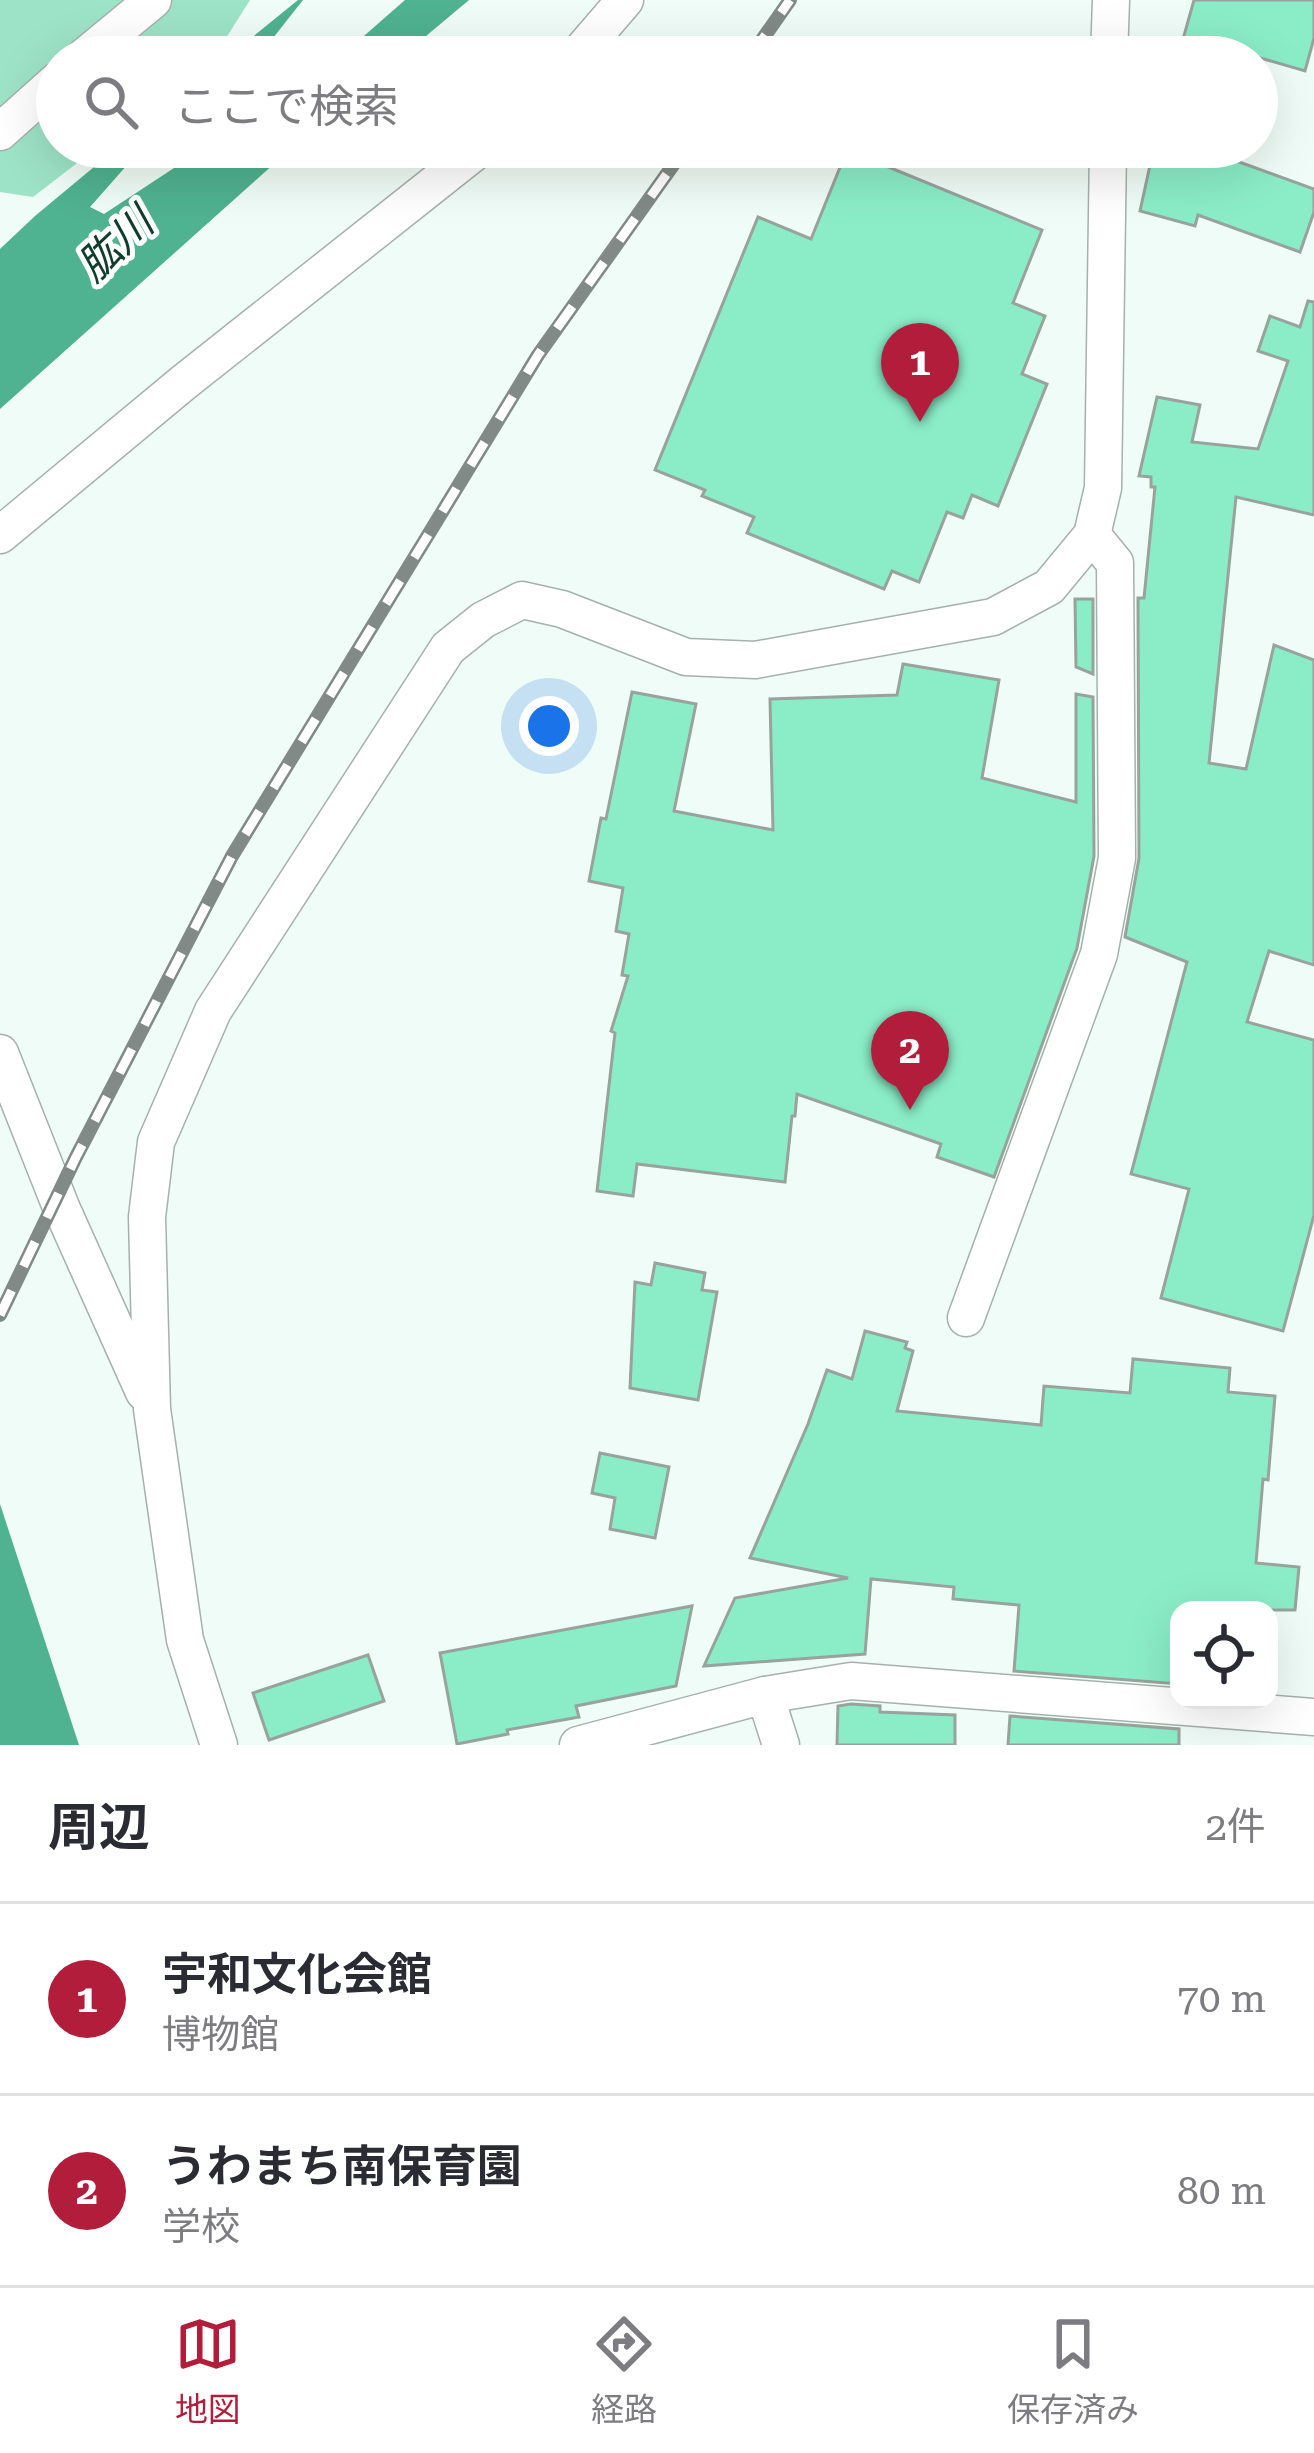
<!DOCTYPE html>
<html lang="ja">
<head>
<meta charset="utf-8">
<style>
  body { margin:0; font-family:"Roboto Serif","Noto Sans JP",serif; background:#f2f2f3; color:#2b2b33 }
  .controls { position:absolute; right:36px; bottom:36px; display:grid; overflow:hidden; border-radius:24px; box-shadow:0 12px 48px #0002 }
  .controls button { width:108px; height:108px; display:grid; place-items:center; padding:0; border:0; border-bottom:3px solid #e1e1e2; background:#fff; color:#2b2b33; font:60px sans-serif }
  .you { position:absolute; left:549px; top:726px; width:42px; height:42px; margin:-30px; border:9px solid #fff; border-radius:50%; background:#1a73e8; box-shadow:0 0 0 18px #1a73e833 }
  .badge { display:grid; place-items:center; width:78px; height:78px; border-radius:50%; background:#b11d3a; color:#fff; font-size:39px; font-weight:700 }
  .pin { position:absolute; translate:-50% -99px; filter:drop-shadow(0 3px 6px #0008) }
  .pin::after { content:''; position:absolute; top:63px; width:42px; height:36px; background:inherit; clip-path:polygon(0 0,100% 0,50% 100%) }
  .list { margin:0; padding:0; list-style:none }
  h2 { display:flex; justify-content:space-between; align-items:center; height:156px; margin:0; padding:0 48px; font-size:51px }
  h2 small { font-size:39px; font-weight:400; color:#7c7c81 }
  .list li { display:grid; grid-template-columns:78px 1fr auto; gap:36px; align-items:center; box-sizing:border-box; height:192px; padding:0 48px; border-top:3px solid #e1e1e2 }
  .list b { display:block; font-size:45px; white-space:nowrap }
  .list p { margin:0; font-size:39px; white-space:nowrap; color:#7c7c81 }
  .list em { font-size:39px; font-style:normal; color:#7c7c81 }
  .icon { flex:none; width:66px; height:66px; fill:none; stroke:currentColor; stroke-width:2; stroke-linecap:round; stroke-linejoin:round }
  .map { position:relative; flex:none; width:1314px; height:1745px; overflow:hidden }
  .search { position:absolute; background:#fff; box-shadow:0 12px 48px #0002; left:36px; right:36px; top:36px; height:132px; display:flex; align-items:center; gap:30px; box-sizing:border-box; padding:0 42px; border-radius:66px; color:#7c7c81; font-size:45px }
  .sheet { height:540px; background:#fff }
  nav { display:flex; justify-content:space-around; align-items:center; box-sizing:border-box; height:168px; border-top:3px solid #e1e1e2; background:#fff; font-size:33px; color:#7c7c81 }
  nav a { display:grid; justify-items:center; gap:6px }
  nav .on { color:#b11d3a }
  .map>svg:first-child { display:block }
</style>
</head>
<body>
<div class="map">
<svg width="1314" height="1745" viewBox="0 0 1314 1745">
  <rect width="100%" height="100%" fill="#f0fcf7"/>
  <path fill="#9de3c7" d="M0,0H250L214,57H57V147H98L33,197L0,192Z"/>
  <g fill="#4fb290">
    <path d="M298,0H303L258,57H228Z"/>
    <path d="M405,0H469L401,57H340Z"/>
    <path d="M118,147H143L90,207L104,214L206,147H293L0,409V249L35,216Z"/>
    <path d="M0,1504L79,1745H0Z"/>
  </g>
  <g fill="#8bedc8" stroke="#98a39e" stroke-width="3">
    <path d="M1194,0H1314V38L1305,71L1226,48L1223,57H1178Z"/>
    <path d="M1154,147H1198L1314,189V212L1300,252L1198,215L1195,226L1140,211Z"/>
    <path d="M847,150L1042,230L1013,303L1045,316L1022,374L1047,384L998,506L972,495L963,518L947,512L919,582L892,571L884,589L747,533L754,517L702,496L705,490L655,470L758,217L811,239Z"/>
    <path d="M1308,301L1314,302V515L1236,497L1209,763L1246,769L1274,645L1314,660V965L1269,951L1247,1022L1314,1040V1215L1283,1331L1161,1298L1189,1189L1131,1174L1187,962L1125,937L1139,858L1138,598H1144L1155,487H1151V477L1139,476L1157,397L1200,405L1192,442L1258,449L1288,361L1258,351L1270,316L1300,327Z"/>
    <path d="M1075,599H1093V674L1076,667Z"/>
    <path d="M903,664L999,680L982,778L1076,802V694L1093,697L1094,856L1077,948L994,1177L937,1157L941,1144L797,1094L795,1116H792L785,1182L637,1164L633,1196L597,1191L615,1033L611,1031L628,976L622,975L629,934L616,931L623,888L589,881L601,818L606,819L632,692L696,704L674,811L773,830L770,699L897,695Z"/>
    <path d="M655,1263L705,1273L702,1290L717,1292L698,1400L630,1388L635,1282L651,1285Z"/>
    <path d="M865,1331L907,1342L905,1348L913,1351L897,1411L1041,1425L1044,1386L1130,1393L1133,1359L1230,1368L1228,1392L1275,1396L1268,1480L1263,1479L1256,1563L1299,1567L1295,1610H1179V1684L1014,1671L1019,1605L953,1599L954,1587L871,1579L865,1654L704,1666L735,1598L848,1578L750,1558L808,1424L827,1370L852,1379Z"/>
    <path d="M600,1453L669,1467L655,1538L610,1529L615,1498L592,1493Z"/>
    <path d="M692,1606L676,1686L576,1706L579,1717L507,1730L508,1734L457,1744L440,1653Z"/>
    <path d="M368,1655L384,1701L269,1740L253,1693Z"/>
    <path d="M851,1704L880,1706V1712L955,1715V1745H837L838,1706Z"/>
    <path d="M1010,1716L1179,1729V1745H1008Z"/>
  </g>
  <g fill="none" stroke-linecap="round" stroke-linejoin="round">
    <defs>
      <g id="street">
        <path d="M84,57L153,0"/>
        <path d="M576,57L625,0"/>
        <path d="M1109,57L1111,0"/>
        <path d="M0,132L57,81"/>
        <path d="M0,535L183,383L481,147"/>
        <path d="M0,1053L61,1207L144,1392"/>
        <path d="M966,1318L1099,954L1117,858L1115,563L1092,535"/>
        <path d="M765,1695L781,1745"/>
        <path d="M219,1745L185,1640L152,1409L147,1217L156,1142L213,1011L448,648L483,620L522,600L562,609L686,657L755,660L993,617L1049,587L1092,535L1103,488L1108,147"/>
        <path d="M578,1745L765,1695L851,1681L1314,1717"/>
      </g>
    </defs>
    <use href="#street" stroke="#a6b1ac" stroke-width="39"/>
    <use href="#street" stroke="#fff" stroke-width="36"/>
    <defs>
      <g id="rail">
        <path d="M750,57L790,0"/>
        <path d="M0,1315L76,1157L232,856L538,355L686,147"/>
      </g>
    </defs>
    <use href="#rail" stroke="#828a87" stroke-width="14"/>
    <use href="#rail" stroke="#fff" stroke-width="9" stroke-dasharray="27" stroke-linecap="butt"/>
  </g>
  <g text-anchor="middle" stroke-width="10" stroke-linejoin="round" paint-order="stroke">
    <g font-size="42" font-style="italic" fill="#113d2e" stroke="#fff">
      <text transform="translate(115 244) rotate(-43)" y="15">肱川</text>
    </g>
  </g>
</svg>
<div class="controls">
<button><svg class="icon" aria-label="locate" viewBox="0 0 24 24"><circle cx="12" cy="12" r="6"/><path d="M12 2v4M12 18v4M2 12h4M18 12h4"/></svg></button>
</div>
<div class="you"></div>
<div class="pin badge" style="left:920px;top:422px">1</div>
<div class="pin badge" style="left:910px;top:1110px">2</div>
<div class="search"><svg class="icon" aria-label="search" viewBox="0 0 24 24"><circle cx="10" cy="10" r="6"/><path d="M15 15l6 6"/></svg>ここで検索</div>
</div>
<section class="sheet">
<h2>周辺<small>2件</small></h2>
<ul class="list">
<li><span class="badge">1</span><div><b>宇和文化会館</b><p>博物館</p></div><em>70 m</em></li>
<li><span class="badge">2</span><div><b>うわまち南保育園</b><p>学校</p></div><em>80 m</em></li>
</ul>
</section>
<nav>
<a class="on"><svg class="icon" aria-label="map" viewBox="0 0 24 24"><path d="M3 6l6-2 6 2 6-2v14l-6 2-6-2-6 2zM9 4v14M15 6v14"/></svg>地図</a>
<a><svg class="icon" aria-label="directions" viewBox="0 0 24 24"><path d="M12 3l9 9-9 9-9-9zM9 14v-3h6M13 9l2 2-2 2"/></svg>経路</a>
<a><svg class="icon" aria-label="saved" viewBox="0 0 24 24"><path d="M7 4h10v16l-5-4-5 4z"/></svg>保存済み</a>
</nav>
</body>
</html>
